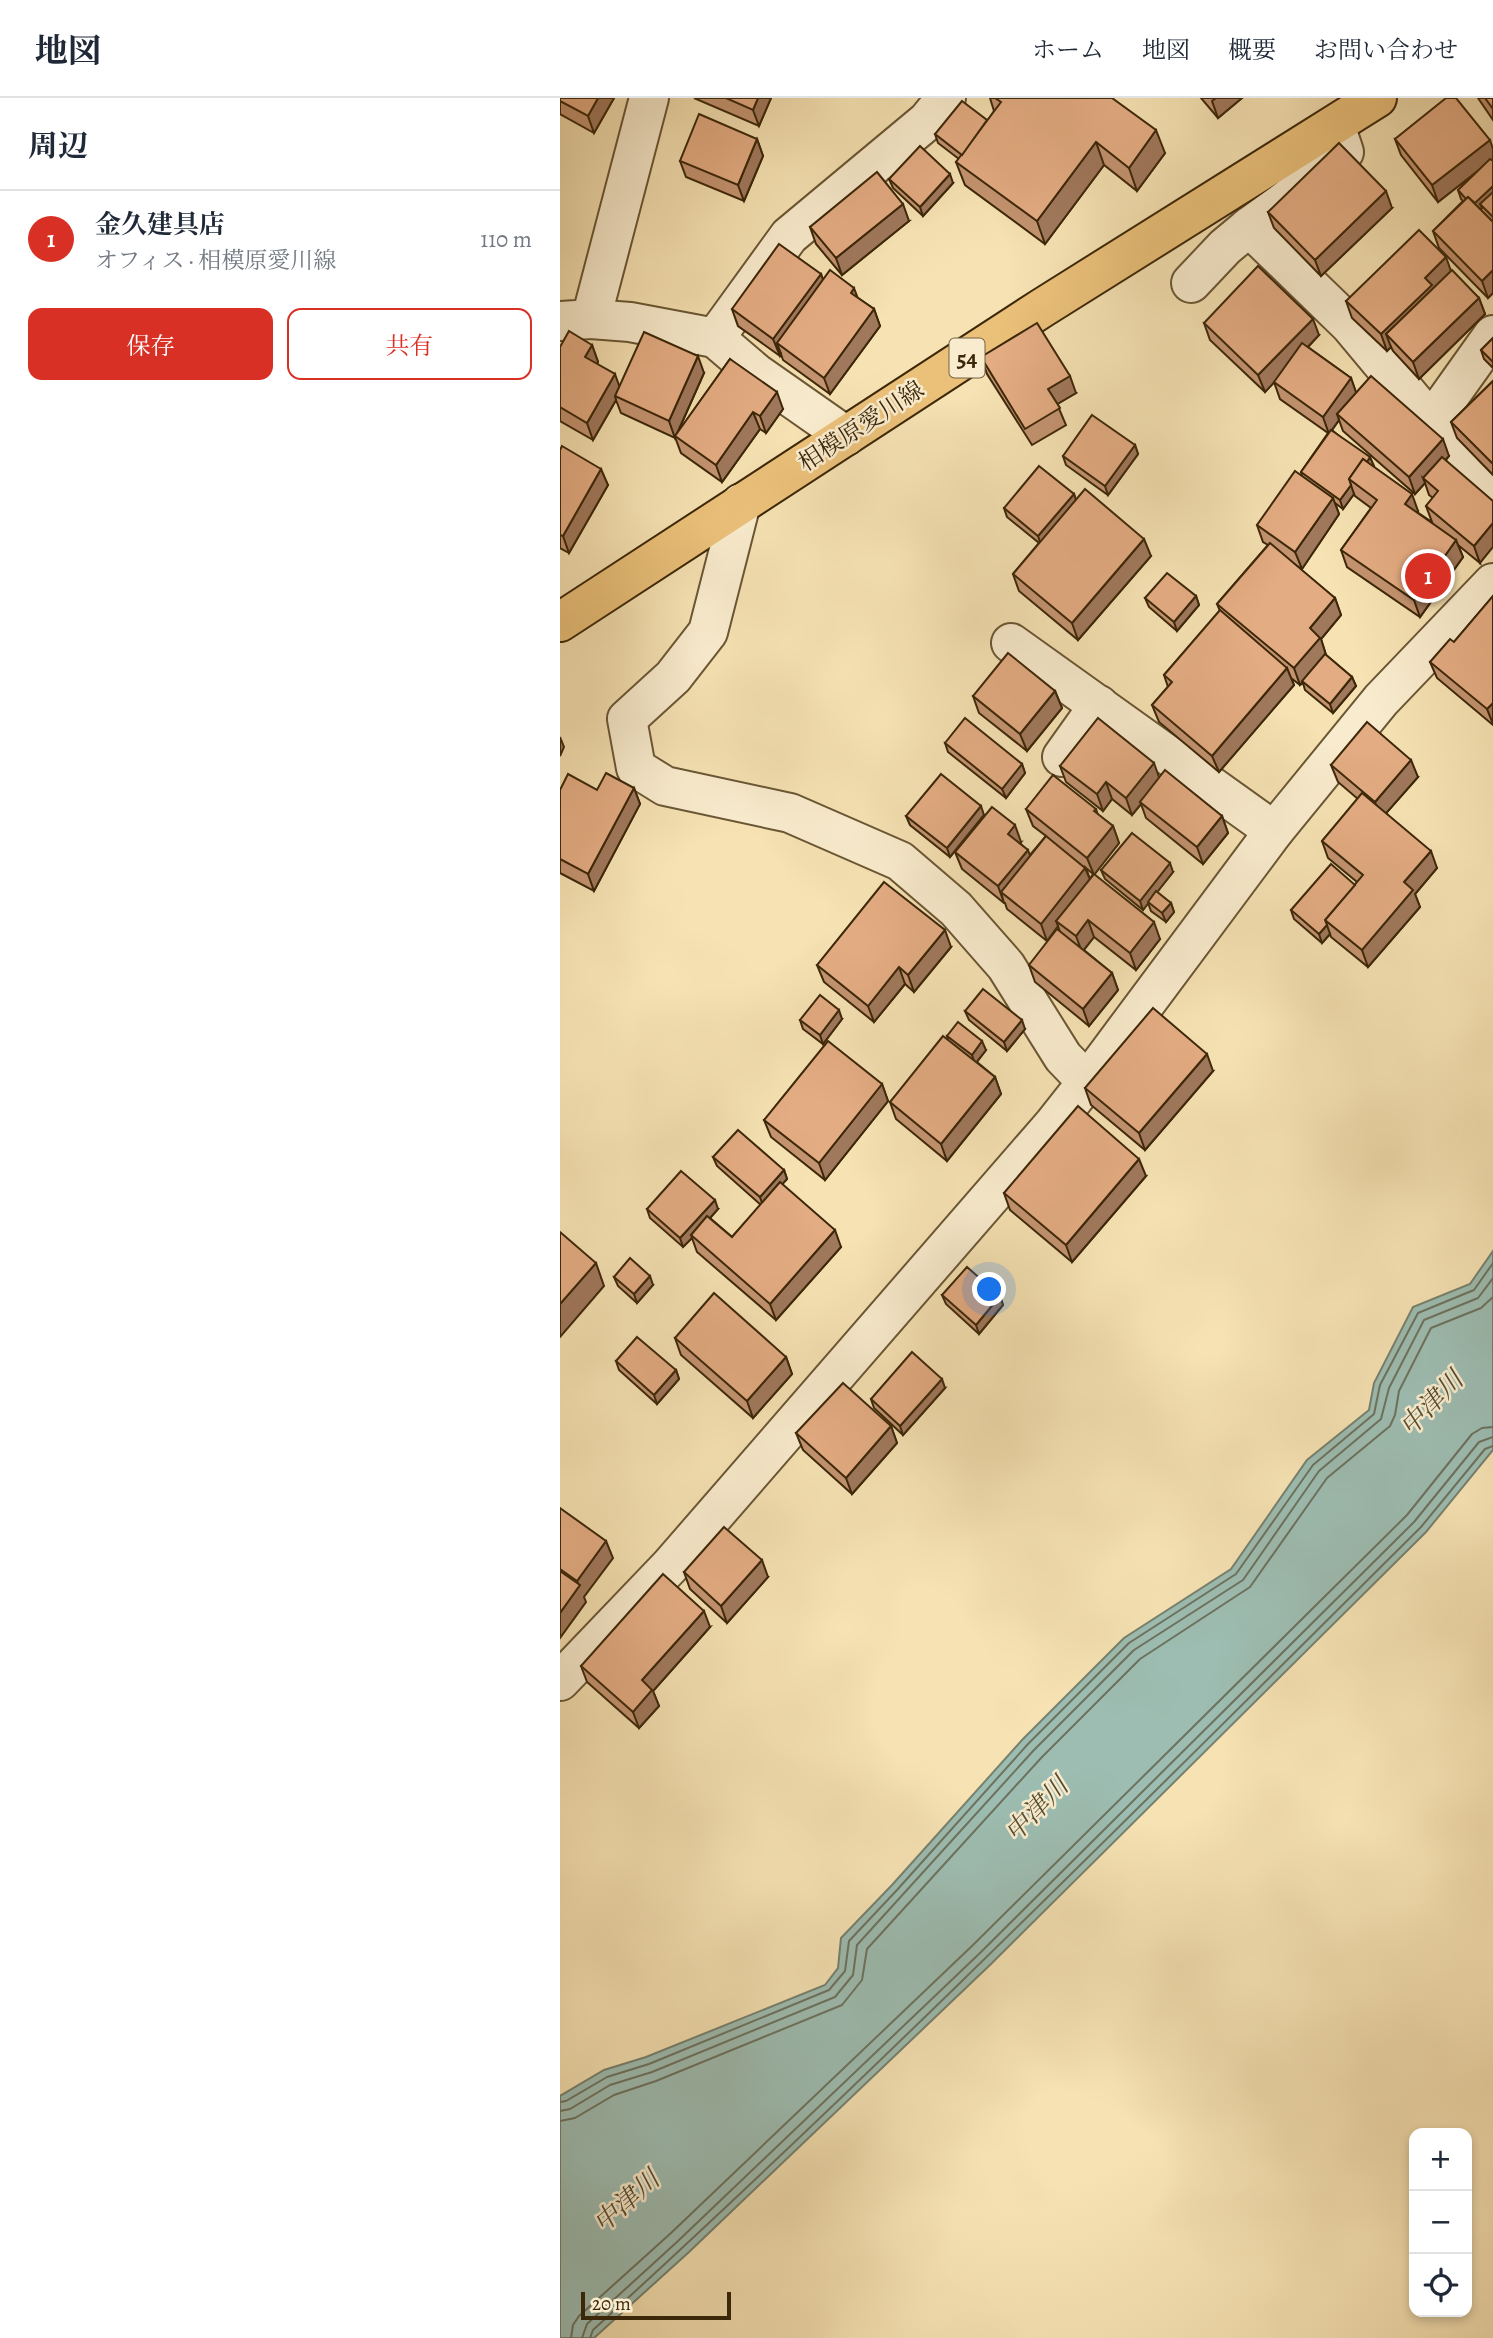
<!DOCTYPE html>
<html lang="ja">
<head>
<meta charset="utf-8">
<style>
  body { margin:0; font-family:Alegreya,"Noto Serif JP",serif; background:#f2f2f3; color:#1f2937 }
  .controls { position:absolute; right:21px; bottom:21px; display:grid; overflow:hidden; border-radius:14px; box-shadow:0 4px 10px #0003 }
  .controls button { width:63px; height:63px; display:grid; place-items:center; padding:0; border:0; border-bottom:2px solid #e0e1e3; background:#fff; color:#1f2937; font:35px sans-serif }
  .scale { position:absolute; left:21px; bottom:18px; width:150px; box-sizing:border-box; padding-left:7px; border:4px solid #3c2709; border-top:0; font-size:19px; line-height:24px; white-space:nowrap; color:#3c2709; -webkit-text-stroke:5px #f9ecce; paint-order:stroke }
  .you { position:absolute; left:430px; top:1192px; width:24px; height:24px; margin:-18px; border:5px solid #fff; border-radius:50%; background:#1a73e8; box-shadow:0 0 0 10px #1a73e833 }
  .badge { display:grid; place-items:center; width:46px; height:46px; border-radius:50%; background:#d93025; color:#fff; font-size:23px; font-weight:700 }
  .pin { position:absolute; translate:-50% -50%; border:4px solid #fff; box-shadow:0 2px 7px #0006 }
  .list { margin:0; padding:0; list-style:none }
  h2 { display:flex; justify-content:space-between; align-items:center; height:91px; margin:0; padding:0 28px; font-size:30px }
  h2 small { font-size:23px; font-weight:400; color:#747a83 }
  .list li { display:grid; grid-template-columns:46px 1fr auto; gap:21px; align-items:center; box-sizing:border-box; height:98px; padding:0 28px; border-top:2px solid #e0e1e3 }
  .list b { display:block; font-size:26px; white-space:nowrap }
  .list p { margin:0; font-size:23px; white-space:nowrap; color:#747a83 }
  .list em { font-size:23px; font-style:normal; color:#747a83 }
  .actions { display:flex; gap:14px; padding:21px 28px }
  .actions a { flex:1; padding:16px 0; border:2px solid #d93025; border-radius:14px; text-align:center; font-size:24px; color:#d93025 }
  .actions .main { background:#d93025; color:#fff }
  .icon { flex:none; width:38px; height:38px; fill:none; stroke:currentColor; stroke-width:2; stroke-linecap:round; stroke-linejoin:round }
  .map { position:relative; flex:none; width:933px; height:2240px; overflow:hidden }
  header { display:flex; align-items:center; gap:42px; box-sizing:border-box; height:98px; padding:0 35px; background:#fff; border-bottom:2px solid #e0e1e3 }
  header strong { font-size:33px }
  nav { display:flex; gap:38px; margin-inline-start:auto; font-size:24px }
  main { display:flex }
  aside { flex:1; background:#fff }
  .map>svg:first-child { display:block }
</style>
</head>
<body>
<header>
<strong>地図</strong>
<nav><a>ホーム</a><a>地図</a><a>概要</a><a>お問い合わせ</a></nav>
</header>
<main>
<aside>
<h2>周辺<small></small></h2>
<ul class="list">
<li><span class="badge">1</span><div><b>金久建具店</b><p>オフィス · 相模原愛川線</p></div><em>110 m</em></li>
</ul>
<div class="actions"><a class="main">保存</a><a>共有</a></div>
</aside>
<div class="map">
<svg width="933" height="2240" viewBox="0 0 933 2240">
  <rect width="100%" height="100%" fill="#f6e2b3"/>
  <filter id="stains"><feTurbulence type="fractalNoise" baseFrequency=".00286" numOctaves="4"/><feColorMatrix values="0 0 0 0 .2 0 0 0 0 .09 0 0 0 0 .02 0 0 0 .5 -.17"/></filter>
  <radialGradient id="worn" r=".72"><stop offset=".6" stop-color="#630" stop-opacity="0"/><stop offset="1" stop-color="#630" stop-opacity=".3"/></radialGradient>
  <path fill="#9dbdb2" stroke="#76816e" stroke-width="2" d="M933,1153V1352L866,1434L431,1866L129,2154L34,2240H0V1998L44,1972L86,1959L265,1887L278,1870L281,1840L332,1787L463,1641L564,1540L671,1471L747,1362L809,1312L814,1285L853,1209L910,1186Z"/>
  <g fill="none" stroke-linecap="round" stroke-linejoin="round">
    <g stroke="#6c725e" stroke-width="2">
      <path d="M0,2004L6,2003L47,1979L89,1966L269,1892L285,1873L289,1843L337,1792L468,1646L569,1545L676,1476L753,1367L814,1316L820,1287L858,1215L914,1192L933,1165"/>
      <path d="M0,2013L10,2011L50,1987L92,1974L275,1899L293,1877L297,1847L474,1652L574,1552L683,1482L759,1373L821,1321L829,1290L864,1222L918,1200L933,1180"/>
      <path d="M0,2023L15,2020L54,1997L96,1983L282,1907L302,1882L307,1851L482,1659L580,1561L690,1489L767,1380L830,1328L835,1317L839,1293L871,1230L921,1210L933,1199"/>
      <path d="M11,2240L13,2227L19,2218L111,2135L413,1847L847,1417L912,1336L922,1330L933,1329"/>
      <path d="M22,2240L27,2226L118,2143L420,1855L854,1424L919,1344L933,1339"/>
      <path d="M30,2240L33,2232C317,1973 588,1700 861,1429L925,1351L933,1348"/>
    </g>
    <defs>
      <g id="minor">
        <path d="M775,27L784,54L725,103L689,129L790,227L871,324L933,384"/>
        <path d="M631,185L665,149L689,129"/>
        <path d="M31,221L70,224L155,240L196,275L286,338"/>
        <path d="M0,223L31,221L89,0"/>
        <path d="M155,240L229,138L367,23L386,0"/>
        <path d="M871,324L933,237"/>
        <path d="M181,405L148,534L113,579L67,621L76,670L105,688L230,715L340,763L396,811L446,868L503,959L527,984L714,733L821,602L933,485"/>
        <path d="M451,545L714,733"/>
        <path d="M502,659L539,607"/>
        <path d="M0,1583L110,1468L493,1027L527,984"/>
      </g>
      <path id="major" d="M0,524L482,210L817,0"/>
    </defs>
    <use href="#minor" stroke="#6a5634" stroke-width="42"/>
    <use href="#major" stroke="#3c2709" stroke-width="42"/>
    <use href="#minor" stroke="#f9ecce" stroke-width="38"/>
    <use href="#major" stroke="#ebc17a" stroke-width="38"/>
  </g>
  <g fill="#c49471" stroke="#3c2709" stroke-width="2" fill-rule="evenodd">
    <path d="M0,0H54L34,35L0,16Z"/>
    <path d="M134,0H211L199,28Z"/>
    <path d="M430,0H552L605,55L577,93L544,67L485,146L405,87L396,64L399,61L378,45L375,36L428,22L434,13Z"/>
    <path d="M641,0H682L658,20Z"/>
    <path d="M918,0H933V22Z"/>
    <path d="M197,41L203,58L184,103L126,79L120,63Z"/>
    <path d="M835,41L933,61L932,62L933,63V195L928,200L879,150L873,133L903,103L901,101L898,92L917,73L878,104L841,57Z"/>
    <path d="M329,81L393,85L363,118L333,90Z"/>
    <path d="M832,110L761,178L714,130L708,114Z"/>
    <path d="M349,123L282,177L256,146L250,129Z"/>
    <path d="M891,173L919,200L925,216L859,281L833,253L831,249L827,253L792,220L786,203Z"/>
    <path d="M261,176L263,182L298,200L314,211L320,228L270,296L223,262L221,256L220,258L178,228L172,211Z"/>
    <path d="M644,225L759,237L748,249L791,280L796,295L889,358L886,362L920,465L898,447L903,459L860,519L787,469L781,452L811,410L795,398L794,396L783,411L775,405L779,416L742,471L734,466L775,500L781,517L761,541L766,557L792,579L796,588L773,615L745,592L743,585L740,587L731,580L734,587L659,674L599,624L592,607L608,589L604,577L660,513L657,506L708,447L703,444L697,427L742,378L741,374L768,335L720,301L714,284L705,294L650,242ZM779,322L783,333L855,396L865,385L869,397L873,400L866,408L872,424L857,414L858,413L813,368L772,332Z"/>
    <path d="M933,240V270L924,261L921,252Z"/>
    <path d="M32,247L38,264L37,266L59,287L144,275L117,336L170,261L223,311L206,335L200,331L162,384L121,355L115,339V340L61,315L56,302L33,342L0,323V249Z"/>
    <path d="M421,259L516,295L497,306L506,327L472,347L427,276Z"/>
    <path d="M933,283V377L897,340L891,324Z"/>
    <path d="M575,347L578,356L548,397L506,367L503,358Z"/>
    <path d="M0,352L48,387L9,455L0,450Z"/>
    <path d="M514,396L516,402L591,458L518,542L459,493L453,476L479,445L447,419L444,410Z"/>
    <path d="M636,498L639,507L617,533L589,509L585,500Z"/>
    <path d="M933,498V627L877,580L870,564L894,544Z"/>
    <path d="M495,593L502,610L467,653L419,615L413,598Z"/>
    <path d="M385,645L462,666L465,675L446,700L388,654Z"/>
    <path d="M771,667L858,679L826,715L877,770L855,796L860,809L808,869L771,839L770,836L762,845L734,821L731,812L795,787L797,784L768,760L762,743L798,701L778,684Z"/>
    <path d="M500,668L599,679L662,718L668,735L643,766L586,720L581,706L572,717L552,701L543,713L506,684Z"/>
    <path d="M74,690L80,706L34,793L0,775V692H37Z"/>
    <path d="M466,711H536L538,717L553,728L559,745L534,776L600,841L576,872L534,839L524,852L552,875L558,892L529,928L475,884L469,867L500,834L498,828L487,843L447,811L445,805H444L402,771L395,754L461,744L460,745L470,757L486,738L473,728ZM526,770L533,776L530,781Z"/>
    <path d="M424,717L390,759L350,727L346,718Z"/>
    <path d="M541,772L613,774L597,794L611,805L614,814L606,824L591,813L588,805L583,812L545,781Z"/>
    <path d="M391,849L354,894L345,886L314,924L264,884L257,867Z"/>
    <path d="M405,913L465,931L447,953L409,922Z"/>
    <path d="M282,921L263,946L243,931L240,922Z"/>
    <path d="M387,938L426,952L417,964L435,979L441,996L387,1063L336,1021L330,1004L388,942Z"/>
    <path d="M653,973L585,1052L531,1007L525,990Z"/>
    <path d="M322,986L328,1003L265,1082L211,1039L204,1022Z"/>
    <path d="M153,1059L224,1072L227,1081L222,1086L281,1149L216,1222L137,1154L132,1140L123,1149L90,1120L87,1111H158L150,1120L172,1139L201,1107L157,1068Z"/>
    <path d="M586,1078L512,1164L450,1112L444,1095Z"/>
    <path d="M54,1179L93,1187L77,1205L58,1188Z"/>
    <path d="M382,1197L440,1198L443,1207L419,1236L386,1206Z"/>
    <path d="M115,1240L226,1259L232,1276L193,1320L121,1257Z"/>
    <path d="M56,1263L116,1272L119,1281L97,1306L59,1272Z"/>
    <path d="M385,1290L343,1337L314,1310L311,1301Z"/>
    <path d="M331,1328L337,1345L292,1396L243,1352L236,1335Z"/>
    <path d="M124,1474L208,1479L167,1525L130,1491Z"/>
    <path d="M150,1529L93,1593L99,1608L79,1630L27,1584L21,1568Z"/>
  </g>
  <g fill="#a0785c" stroke="#3c2709" stroke-width="2">
    <path d="M38,0H54L34,35L28,18Z"/>
    <path d="M198,0H211L199,28L193,12Z"/>
    <path d="M656,0H682L658,20L652,3Z"/>
    <path d="M596,32L605,55L577,93L569,70Z"/>
    <path d="M197,41L203,58L184,103L178,87Z"/>
    <path d="M930,42L933,51V61L878,104L872,87Z"/>
    <path d="M536,44L544,67L485,146L477,123Z"/>
    <path d="M390,76L393,85L363,118L360,109Z"/>
    <path d="M933,88V100L920,106L922,110L916,116L912,107Z"/>
    <path d="M826,93L832,110L761,178L755,162Z"/>
    <path d="M343,106L349,123L282,177L276,160Z"/>
    <path d="M886,159L892,176L826,236L831,249L827,253L821,236L865,180Z"/>
    <path d="M933,172V195L928,200L922,183Z"/>
    <path d="M261,176L267,193L217,245L221,256L220,258L213,241Z"/>
    <path d="M294,190L300,206L291,195Z"/>
    <path d="M919,200L925,216L859,281L853,264Z"/>
    <path d="M314,211L320,228L270,296L264,280Z"/>
    <path d="M753,221L759,237L705,294L698,277Z"/>
    <path d="M32,247L38,264L31,276L25,259Z"/>
    <path d="M138,258L144,275L115,340L109,323Z"/>
    <path d="M55,276L61,293L55,298L56,302L33,342L27,325Z"/>
    <path d="M510,278L516,295L494,308L488,291Z"/>
    <path d="M791,280L797,297L777,316L779,322L769,336L763,319Z"/>
    <path d="M217,294L223,311L206,335L200,318Z"/>
    <path d="M193,314L200,331L162,384L156,367Z"/>
    <path d="M883,341L889,358L867,383L863,380L865,385L855,396L849,379Z"/>
    <path d="M575,347L578,356L548,397L545,388Z"/>
    <path d="M810,359L814,368L793,384Z"/>
    <path d="M41,371L48,387L9,455L3,438Z"/>
    <path d="M791,387L794,396L783,411L780,402Z"/>
    <path d="M514,396L517,405L481,447L478,438Z"/>
    <path d="M852,396L858,413L851,423L845,406Z"/>
    <path d="M773,400L779,416L742,471L735,454Z"/>
    <path d="M933,425V449L920,465L914,448Z"/>
    <path d="M584,441L591,458L518,542L512,525Z"/>
    <path d="M896,442L903,459L860,519L854,502Z"/>
    <path d="M636,498L639,507L617,533L614,524Z"/>
    <path d="M775,500L781,517L761,541L766,557L740,587L734,570L750,530Z"/>
    <path d="M727,570L734,587L659,674L652,658Z"/>
    <path d="M792,579L796,588L773,615L770,606Z"/>
    <path d="M495,593L502,610L467,653L460,636Z"/>
    <path d="M933,605V626L927,611Z"/>
    <path d="M0,639L4,649L0,658Z"/>
    <path d="M851,662L858,679L821,721L815,704Z"/>
    <path d="M594,665L600,682L580,704L581,706L572,717L566,700Z"/>
    <path d="M462,666L465,675L446,700L442,691Z"/>
    <path d="M546,684L552,701L543,713L537,696Z"/>
    <path d="M74,690L80,706L34,793L28,776Z"/>
    <path d="M421,708L424,717L390,759L387,750Z"/>
    <path d="M662,718L668,735L643,766L637,749Z"/>
    <path d="M455,727L461,744L454,752L448,736Z"/>
    <path d="M553,728L559,745L534,777L527,760Z"/>
    <path d="M468,752L474,768L441,794L444,805L438,788Z"/>
    <path d="M871,753L877,770L855,796L860,809L808,869L802,852L844,784Z"/>
    <path d="M610,765L613,774L583,812L580,803Z"/>
    <path d="M525,770L532,786L496,823L498,828L487,843L481,826Z"/>
    <path d="M611,805L614,814L606,824L602,815Z"/>
    <path d="M528,822L534,839L522,854L516,838Z"/>
    <path d="M594,824L600,841L576,872L570,855Z"/>
    <path d="M767,827L770,836L762,845L759,836Z"/>
    <path d="M385,832L391,849L354,894L348,877Z"/>
    <path d="M339,869L345,886L314,924L308,908Z"/>
    <path d="M552,875L558,892L529,928L523,911Z"/>
    <path d="M279,912L282,921L263,946L260,937Z"/>
    <path d="M462,922L465,931L447,953L444,944Z"/>
    <path d="M422,943L426,952L415,966L412,957Z"/>
    <path d="M647,956L653,973L585,1052L579,1035Z"/>
    <path d="M435,979L441,996L387,1063L381,1046Z"/>
    <path d="M322,986L328,1003L265,1082L259,1065Z"/>
    <path d="M579,1061L586,1078L512,1164L506,1147Z"/>
    <path d="M224,1072L227,1081L203,1108L200,1099Z"/>
    <path d="M155,1102L158,1111L133,1139L131,1137L132,1140L123,1149L120,1140Z"/>
    <path d="M275,1132L281,1149L216,1222L210,1206Z"/>
    <path d="M36,1165L44,1188L0,1239V1206Z"/>
    <path d="M90,1178L93,1187L77,1205L74,1196Z"/>
    <path d="M440,1198L443,1207L419,1236L416,1227Z"/>
    <path d="M226,1259L232,1276L193,1320L187,1303Z"/>
    <path d="M116,1272L119,1281L97,1306L94,1297Z"/>
    <path d="M382,1281L385,1290L343,1337L340,1328Z"/>
    <path d="M331,1328L337,1345L292,1396L286,1380Z"/>
    <path d="M46,1443L53,1460L24,1499L26,1504L0,1540V1515L19,1488L17,1483Z"/>
    <path d="M202,1462L208,1479L167,1525L161,1508Z"/>
    <path d="M144,1513L150,1529L93,1593L99,1608L79,1630L73,1614L82,1582Z"/>
  </g>
  <g fill="#e4ac83" stroke="#3c2709" stroke-width="2">
    <path d="M0,0H38L28,18L0,3Z"/>
    <path d="M166,0H198L193,12Z"/>
    <path d="M435,0H552L596,32L569,70L536,44L477,123L396,64L441,4Z"/>
    <path d="M886,0H896L930,42L872,87L835,41Z"/>
    <path d="M925,0H933V11Z"/>
    <path d="M402,3L427,22L402,57L375,36Z"/>
    <path d="M139,16L197,41L178,87L120,63Z"/>
    <path d="M779,45L826,93L755,162L708,114Z"/>
    <path d="M360,48L390,76L360,109L329,81Z"/>
    <path d="M930,61L933,63V88L915,105L908,99L906,101L898,92Z"/>
    <path d="M317,74L343,106L276,160L250,129Z"/>
    <path d="M933,94V119L920,106Z"/>
    <path d="M908,99L933,124V172L922,183L873,133Z"/>
    <path d="M859,132L886,159L865,180L872,187L821,236L786,203Z"/>
    <path d="M219,146L261,176L213,241L172,211Z"/>
    <path d="M698,168L753,221L698,277L644,225Z"/>
    <path d="M270,172L294,190L291,195L314,211L264,280L217,245Z"/>
    <path d="M892,172L919,200L853,264L826,236Z"/>
    <path d="M477,225L510,278L488,291L500,310L465,331L421,259Z"/>
    <path d="M9,233L32,247L25,259L55,276L27,325L0,309V249Z"/>
    <path d="M84,234L138,258L109,323L55,298Z"/>
    <path d="M933,240V264L921,252Z"/>
    <path d="M742,245L791,280L763,319L714,284Z"/>
    <path d="M170,261L217,294L200,318L193,314L156,367L115,338Z"/>
    <path d="M811,278L883,341L849,379L777,316Z"/>
    <path d="M933,283V366L891,324Z"/>
    <path d="M532,317L575,347L545,388L503,358Z"/>
    <path d="M771,332L810,359L807,364L803,361L789,381L791,387L780,402L741,374Z"/>
    <path d="M2,348L41,371L3,438L0,437V352Z"/>
    <path d="M882,359L933,403V425L914,448L866,408L878,393L863,380Z"/>
    <path d="M803,361L852,396L845,406L896,442L854,502L781,452L817,402L789,381Z"/>
    <path d="M479,368L514,396L478,438L444,410Z"/>
    <path d="M735,373L773,400L735,454L697,427Z"/>
    <path d="M525,391L584,441L512,525L453,476Z"/>
    <path d="M710,445L775,500L750,530L760,540L734,570L657,506Z"/>
    <path d="M607,475L636,498L614,524L585,500Z"/>
    <path d="M933,498V605L927,611L870,564L890,541L894,544Z"/>
    <path d="M660,512L727,570L652,658L592,607L612,584L604,577Z"/>
    <path d="M448,555L495,593L460,636L413,598Z"/>
    <path d="M765,556L792,579L770,606L742,583Z"/>
    <path d="M405,620L462,666L442,691L385,645Z"/>
    <path d="M538,620L594,665L566,700L546,684L537,696L500,668Z"/>
    <path d="M807,624L851,662L815,704L771,667Z"/>
    <path d="M605,672L662,718L637,749L580,704Z"/>
    <path d="M46,675L74,690L28,776L0,761V692L8,676L37,692Z"/>
    <path d="M381,676L421,708L387,750L346,718Z"/>
    <path d="M493,677L536,711L534,713L553,728L527,760L466,711Z"/>
    <path d="M802,695L871,753L844,784L853,792L802,852L765,822L803,777L762,743Z"/>
    <path d="M432,709L455,727L448,736L468,752L438,788L395,754Z"/>
    <path d="M572,735L610,765L580,803L541,772Z"/>
    <path d="M486,738L525,770L481,826L441,794Z"/>
    <path d="M771,766L795,787L765,822L767,827L759,836L731,812Z"/>
    <path d="M534,776L594,824L570,855L528,822L516,838L496,823Z"/>
    <path d="M324,784L385,832L348,877L339,869L308,908L257,867Z"/>
    <path d="M596,793L611,805L602,815L588,804Z"/>
    <path d="M497,831L552,875L523,911L469,867Z"/>
    <path d="M423,891L462,922L444,944L405,913Z"/>
    <path d="M260,897L279,912L260,937L240,922Z"/>
    <path d="M593,910L647,956L579,1035L525,990Z"/>
    <path d="M398,924L422,943L412,957L387,938Z"/>
    <path d="M383,938L435,979L381,1046L330,1004Z"/>
    <path d="M268,943L322,986L259,1065L204,1022Z"/>
    <path d="M518,1008L579,1061L506,1147L444,1095Z"/>
    <path d="M178,1032L224,1072L200,1099L153,1059Z"/>
    <path d="M121,1073L155,1102L120,1140L87,1111Z"/>
    <path d="M220,1084L275,1132L210,1206L131,1137L147,1118L172,1139Z"/>
    <path d="M0,1134L36,1165L0,1206Z"/>
    <path d="M70,1160L90,1178L74,1196L54,1179Z"/>
    <path d="M407,1169L440,1198L416,1227L382,1197Z"/>
    <path d="M154,1195L226,1259L187,1303L115,1240Z"/>
    <path d="M77,1239L116,1272L94,1297L56,1263Z"/>
    <path d="M352,1254L382,1281L340,1328L311,1301Z"/>
    <path d="M283,1285L331,1328L286,1380L236,1335Z"/>
    <path d="M0,1410L46,1443L17,1483L0,1471Z"/>
    <path d="M164,1429L202,1462L161,1508L124,1474Z"/>
    <path d="M0,1473L20,1487L0,1515Z"/>
    <path d="M103,1476L144,1513L82,1582L92,1592L73,1614L21,1568Z"/>
  </g>
  <g text-anchor="middle" stroke-width="5" stroke-linejoin="round" paint-order="stroke">
    <rect fill="#f9ecce" stroke="#756244" stroke-width="2" x="389.5" y="240.5" width="35" height="39" rx="5"/>
    <g font-size="23" font-weight="bold" fill="#3c2709">
      <text x="407" y="268">54</text>
    </g>
    <g font-size="24" fill="#3c2709" stroke="#f9ecce">
      <text transform="translate(301 328) rotate(-33)" y="8">相模原愛川線</text>
    </g>
    <g font-size="26" font-style="italic" fill="#544c33" stroke="#f9ecce">
      <text transform="translate(871 1305) rotate(-46)" y="9">中津川</text>
      <text transform="translate(476 1711) rotate(-46)" y="9">中津川</text>
      <text transform="translate(66 2103) rotate(-42)" y="9">中津川</text>
    </g>
  </g>
  <rect width="100%" height="100%" filter="url(#stains)"/>
  <rect width="100%" height="100%" fill="url(#worn)"/>
</svg>
<div class="controls">
<button>+</button>
<button>−</button>
<button><svg class="icon" aria-label="locate" viewBox="0 0 24 24"><circle cx="12" cy="12" r="6"/><path d="M12 2v4M12 18v4M2 12h4M18 12h4"/></svg></button>
</div>
<div class="scale">20 m</div>
<div class="you"></div>
<div class="pin badge" style="left:868px;top:478px">1</div>
</div>
</main>
</body>
</html>
